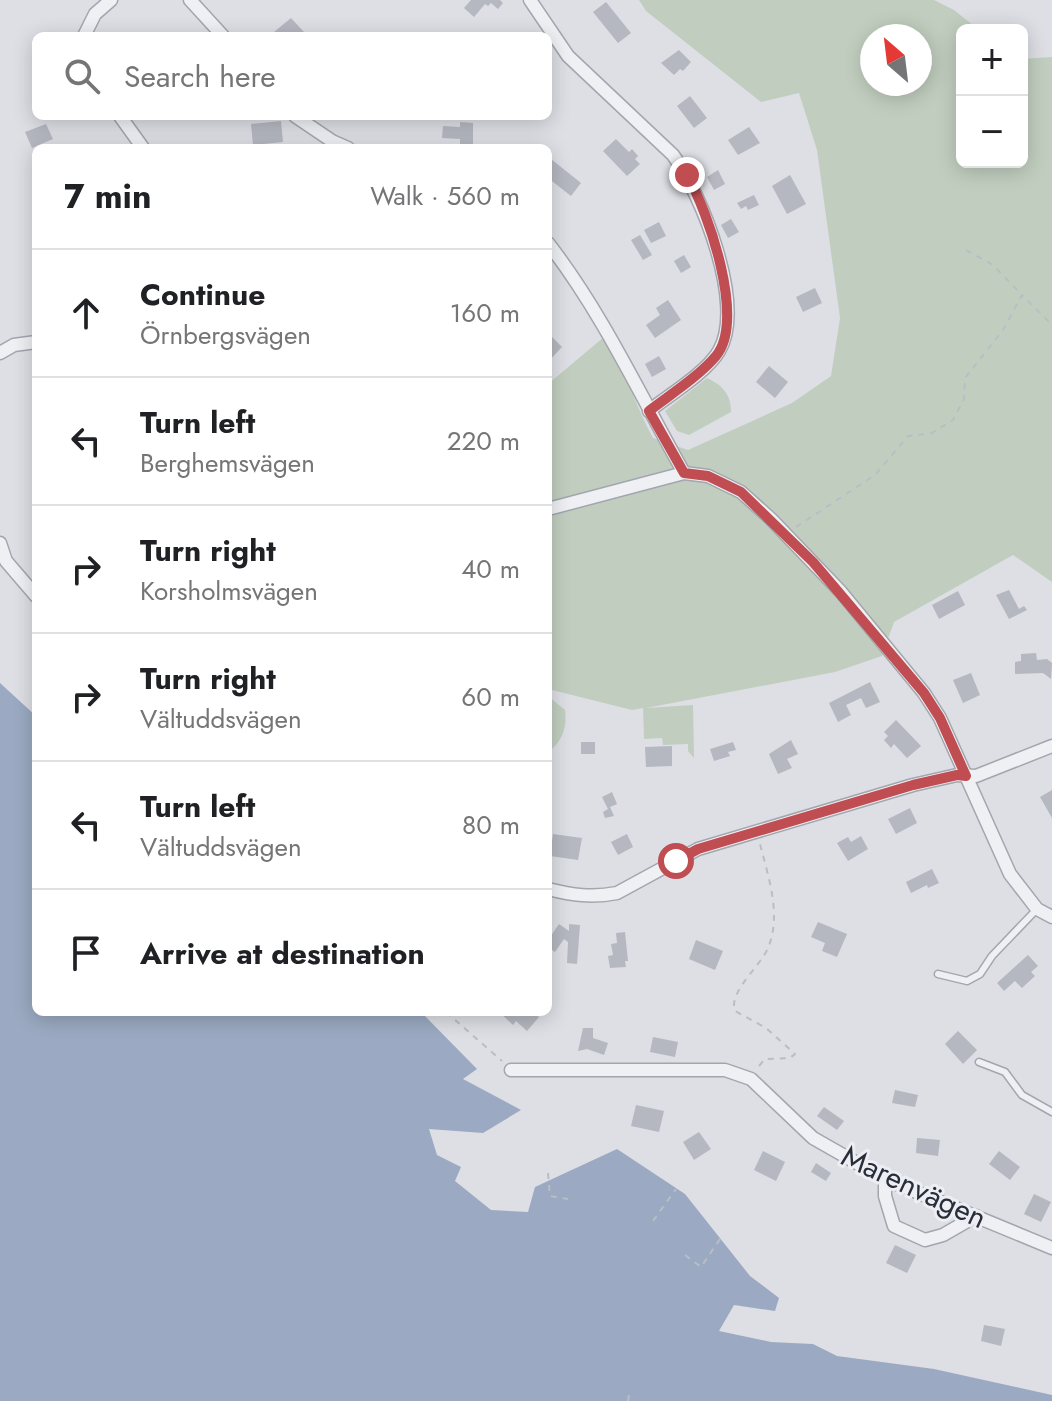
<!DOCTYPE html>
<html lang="en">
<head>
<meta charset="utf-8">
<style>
  body { margin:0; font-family:Jost,sans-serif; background:#f2f2f2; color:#202124 }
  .controls { position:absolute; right:24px; top:24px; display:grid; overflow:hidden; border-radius:12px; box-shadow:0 4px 20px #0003 }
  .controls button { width:72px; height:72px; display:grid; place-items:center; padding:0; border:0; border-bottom:2px solid #e0e0e0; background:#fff; color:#202124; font:40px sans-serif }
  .compass { position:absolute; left:860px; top:24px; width:72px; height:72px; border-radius:50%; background:#fff; box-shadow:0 4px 20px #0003; rotate:332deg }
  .stop { position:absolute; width:24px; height:24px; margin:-18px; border:6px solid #bf4d51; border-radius:50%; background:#fff }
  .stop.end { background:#bf4d51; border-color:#fff; box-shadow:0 2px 8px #0008 }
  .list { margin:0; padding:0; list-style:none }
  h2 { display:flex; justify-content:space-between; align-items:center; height:104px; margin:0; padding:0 32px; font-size:34px }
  h2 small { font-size:26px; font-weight:400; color:#757577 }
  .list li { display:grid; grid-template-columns:52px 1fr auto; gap:24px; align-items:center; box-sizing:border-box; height:128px; padding:0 32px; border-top:2px solid #e0e0e0 }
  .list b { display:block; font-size:30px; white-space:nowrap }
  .list p { margin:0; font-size:26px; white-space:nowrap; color:#757577 }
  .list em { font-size:26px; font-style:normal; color:#757577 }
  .icon { flex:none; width:44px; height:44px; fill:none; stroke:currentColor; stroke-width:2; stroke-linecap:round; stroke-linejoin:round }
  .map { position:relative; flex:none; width:1052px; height:1401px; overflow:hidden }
  .search { position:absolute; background:#fff; box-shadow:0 4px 20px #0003; left:32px; top:32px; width:520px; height:88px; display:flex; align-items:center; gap:20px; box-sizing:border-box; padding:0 28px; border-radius:12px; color:#757577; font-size:30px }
  .panel { position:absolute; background:#fff; box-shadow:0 4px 20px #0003; left:32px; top:144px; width:520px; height:872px; border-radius:12px }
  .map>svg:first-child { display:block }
</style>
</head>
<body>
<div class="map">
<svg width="1052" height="1401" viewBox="0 0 1052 1401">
  <rect width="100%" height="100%" fill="#dddfe5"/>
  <g fill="#c1cebf" fill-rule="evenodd">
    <path d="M639,0H934L954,10L979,30H962V162H1022V59L1052,57V582L1013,555L894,622L882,656L835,672L646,708L693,705L694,758L688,751V744L663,745L662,738L644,739L643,708L632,710L548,689V384L604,337C625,368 635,405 653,438L688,450L792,403L831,376L840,318L817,150L799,93L761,102L646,11ZM872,36H920V84H872Z"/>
    <path d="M707,378C722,385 731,394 731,412L689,435L677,431L665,411Z"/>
    <path d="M548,696L565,710C567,727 563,741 548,752Z"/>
  </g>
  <path fill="#9baac2" d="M0,683L36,716V1012H421L477,1069L463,1079L521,1110L483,1133L429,1129L437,1155L461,1167L455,1181L491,1210L528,1212L535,1187L617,1149L685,1194L750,1276L779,1298L775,1311L734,1305L719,1331L771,1342L813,1344L837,1356L934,1369L1052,1395V1401H0Z"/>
  <g fill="#b5b8c1">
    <path d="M471,0H500L503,3L498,9L491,3L488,6L485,4L474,17L464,8Z"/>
    <path d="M606,2L631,33L618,43L593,12Z"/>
    <path d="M291,18L304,32L299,36H278L274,32Z"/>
    <path d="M679,50L691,62L683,71L680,69L674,75L661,63Z"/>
    <path d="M690,96L707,118L694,128L677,106Z"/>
    <path d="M281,121L283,142L253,145L251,124Z"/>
    <path d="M460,122L473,123V144H460V139L442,138L443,126L460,127Z"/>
    <path d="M46,124L53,139L32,148L25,132Z"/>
    <path d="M749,127L760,143L738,155L728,140Z"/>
    <path d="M616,139L629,152L632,149L638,156L635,159L640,164L627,176L603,151Z"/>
    <path d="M551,159L581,183L571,196L548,178V163Z"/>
    <path d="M718,170L725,184L714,190L707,177Z"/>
    <path d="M790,175L806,204L787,214L772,186Z"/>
    <path d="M754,195L759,205L748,210L746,206L741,209L737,203Z"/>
    <path d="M731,219L739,232L728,238L721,225Z"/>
    <path d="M659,222L666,236L651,243L644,230Z"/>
    <path d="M640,235L652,255L643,260L631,240Z"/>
    <path d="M684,255L691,267L681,273L674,261Z"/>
    <path d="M815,288L822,303L803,312L796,297Z"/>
    <path d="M668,300L681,320L655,338L646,325L660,315L656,308Z"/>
    <path d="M551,336L562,347L548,362V339Z"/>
    <path d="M659,356L666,369L652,377L645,364Z"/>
    <path d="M769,366L788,382L775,398L756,382Z"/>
    <path d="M1009,590L1019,609L1024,606L1027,610L1009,619L996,595Z"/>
    <path d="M958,591L965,605L939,619L932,605Z"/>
    <path d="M1036,653L1037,660L1047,659L1052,663L1051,679L1043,673L1015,674V662L1021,661V654Z"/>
    <path d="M971,673L980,695L963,703L953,680Z"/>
    <path d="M870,682L880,702L866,708L861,698L846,705L851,715L838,722L829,703Z"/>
    <path d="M896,720L921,746L907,758L894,744L891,748L884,740L888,736L884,732Z"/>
    <path d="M791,740L798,754L787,759L792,768L778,774L769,754Z"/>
    <rect x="581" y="742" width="14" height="12"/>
    <path d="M733,742L736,750L728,752L730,756L714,761L710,749Z"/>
    <path d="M672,746V766L646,767L645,747Z"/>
    <path d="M1052,790V818L1040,797Z"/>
    <path d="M612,792L617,804L610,807L614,816L605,818L603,812L608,809L602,797Z"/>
    <path d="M910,808L917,823L896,834L888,819Z"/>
    <path d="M553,834L582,838L578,860L550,856Z"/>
    <path d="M627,834L633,847L618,855L611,842Z"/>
    <path d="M861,836L868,849L848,861L837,843L848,837L851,842Z"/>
    <path d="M932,869L939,883L928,888L927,885L911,893L906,882Z"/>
    <path d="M818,922L847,934L837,957L822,951L825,943L811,937Z"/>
    <path d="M559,924L569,931V924L580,925L577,964L567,963L568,942L564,939L555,952L548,947V940Z"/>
    <path d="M625,932L628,961H625L626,967L610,968L608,956L613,955L611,944L617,943L616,933Z"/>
    <path d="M696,940L723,951L715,970L689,959Z"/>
    <path d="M1028,955L1038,966L1031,972L1035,976L1022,988L1015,981L1004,991L997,983Z"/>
    <path d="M499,1012H533L539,1017L527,1031L516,1021L513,1025Z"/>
    <path d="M583,1028H593V1038L608,1043L604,1055L587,1049L578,1051Z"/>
    <path d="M958,1031L977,1050L963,1064L945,1044Z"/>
    <path d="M653,1037L678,1042L675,1057L650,1052Z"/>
    <path d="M895,1090L918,1095L915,1107L892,1103Z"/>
    <path d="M636,1105L664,1111L659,1132L631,1126Z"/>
    <path d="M824,1107L844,1121L837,1130L817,1116Z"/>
    <path d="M699,1132L711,1149L694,1160L683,1142Z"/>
    <path d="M917,1138L940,1140L938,1156L916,1153Z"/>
    <path d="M763,1151L785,1162L776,1181L754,1170Z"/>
    <path d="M999,1151L1020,1167L1010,1180L989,1164Z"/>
    <path d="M816,1163L831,1173L826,1181L811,1172Z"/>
    <path d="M1034,1194L1051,1202L1041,1222L1024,1214Z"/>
    <path d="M895,1245L916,1255L907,1273L886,1263Z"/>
    <path d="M984,1325L1005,1329L1001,1346L981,1341Z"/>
  </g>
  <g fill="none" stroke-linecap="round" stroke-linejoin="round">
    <defs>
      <g id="service">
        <path d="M938,974L967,981L980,974L992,956L1037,909"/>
        <path d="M979,1062L1005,1072L1022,1095L1052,1112"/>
      </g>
      <g id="minor">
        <path d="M190,0L223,36"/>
        <path d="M530,0L568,56L673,155C702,195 746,305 719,351C706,373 669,395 649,411"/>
        <path d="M84,36L95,14L111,0"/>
        <path d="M120,116L143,148"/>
        <path d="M295,116L332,141L348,148"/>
        <path d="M548,243C603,314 640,395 684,473"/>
        <path d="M0,353L14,345L36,342"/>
        <path d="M548,509L684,473L708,476L741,492L771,519L841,592L924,693L940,718L1010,874L1037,909L1052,917"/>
        <path d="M0,543L6,561L36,596"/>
        <path d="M548,889C572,895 592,898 617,893L698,849L913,785L957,775L976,776L1052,746"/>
        <path d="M511,1070H725L751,1079L813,1138L885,1179L1052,1248"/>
        <path d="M885,1179V1196L894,1226L925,1240L943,1235L976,1216"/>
      </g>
    </defs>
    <use href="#service" stroke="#a3a6ae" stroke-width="9"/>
    <use href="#minor" stroke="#a3a6ae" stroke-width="15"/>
    <g stroke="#bbbdc4" stroke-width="2" stroke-dasharray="6 6" stroke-linecap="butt">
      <path d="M966,250L993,265L1021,294"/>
      <path d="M796,527L875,475L908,436L932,433L953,420L964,399L965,378L1003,330L1022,295L1052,325"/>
      <path d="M446,1012L502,1061"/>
      <path d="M759,1066L765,1059L790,1058L795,1054L766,1028L735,1011C728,992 760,967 768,948C782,915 768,876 760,844"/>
      <path d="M548,1173L550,1196L568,1199"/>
      <path d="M653,1221L676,1189"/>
      <path d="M685,1255L701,1267L722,1236"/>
      <path d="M628,1401L630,1390"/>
    </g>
    <use href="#service" stroke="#eff0f4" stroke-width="6"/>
    <use href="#minor" stroke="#eff0f4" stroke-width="12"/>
  </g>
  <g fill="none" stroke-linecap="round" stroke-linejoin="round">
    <path stroke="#bf4d51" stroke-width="10" d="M676,861L698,849L913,785L957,775L966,776L940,718L924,693L813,562L741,492L708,476L684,473L649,411C671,394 698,377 716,356C746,320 708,211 687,175"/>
  </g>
  <g text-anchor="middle" stroke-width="6" stroke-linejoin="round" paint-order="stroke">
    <g font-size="30" fill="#282d3a" stroke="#eceef3">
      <text transform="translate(914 1187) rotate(25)" y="10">Marenvägen</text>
    </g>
  </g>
</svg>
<div class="controls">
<button>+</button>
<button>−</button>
</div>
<svg class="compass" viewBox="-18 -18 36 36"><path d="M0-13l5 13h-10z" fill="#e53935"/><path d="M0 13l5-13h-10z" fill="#757577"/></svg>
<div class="stop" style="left:676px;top:861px"></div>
<div class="stop end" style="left:687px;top:175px"></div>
<div class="search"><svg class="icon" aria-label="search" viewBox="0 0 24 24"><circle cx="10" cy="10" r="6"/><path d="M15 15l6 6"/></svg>Search here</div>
<section class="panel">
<h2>7 min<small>Walk · 560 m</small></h2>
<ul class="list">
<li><svg class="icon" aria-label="ahead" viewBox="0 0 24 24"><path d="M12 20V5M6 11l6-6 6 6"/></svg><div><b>Continue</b><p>Örnbergsvägen</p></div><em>160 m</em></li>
<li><svg class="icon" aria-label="left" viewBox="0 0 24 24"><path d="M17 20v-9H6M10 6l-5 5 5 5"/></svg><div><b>Turn left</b><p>Berghemsvägen</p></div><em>220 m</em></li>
<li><svg class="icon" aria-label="right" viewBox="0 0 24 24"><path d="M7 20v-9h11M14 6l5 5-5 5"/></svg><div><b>Turn right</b><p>Korsholmsvägen</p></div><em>40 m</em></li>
<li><svg class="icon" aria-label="right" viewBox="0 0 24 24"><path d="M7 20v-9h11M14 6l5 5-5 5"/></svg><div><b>Turn right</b><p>Vältuddsvägen</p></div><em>60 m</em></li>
<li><svg class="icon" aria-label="left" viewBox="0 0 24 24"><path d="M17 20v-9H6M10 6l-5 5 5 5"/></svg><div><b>Turn left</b><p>Vältuddsvägen</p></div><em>80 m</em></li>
<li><svg class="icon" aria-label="arrive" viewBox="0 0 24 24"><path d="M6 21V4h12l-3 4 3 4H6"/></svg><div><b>Arrive at destination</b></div></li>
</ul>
</section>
</div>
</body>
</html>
